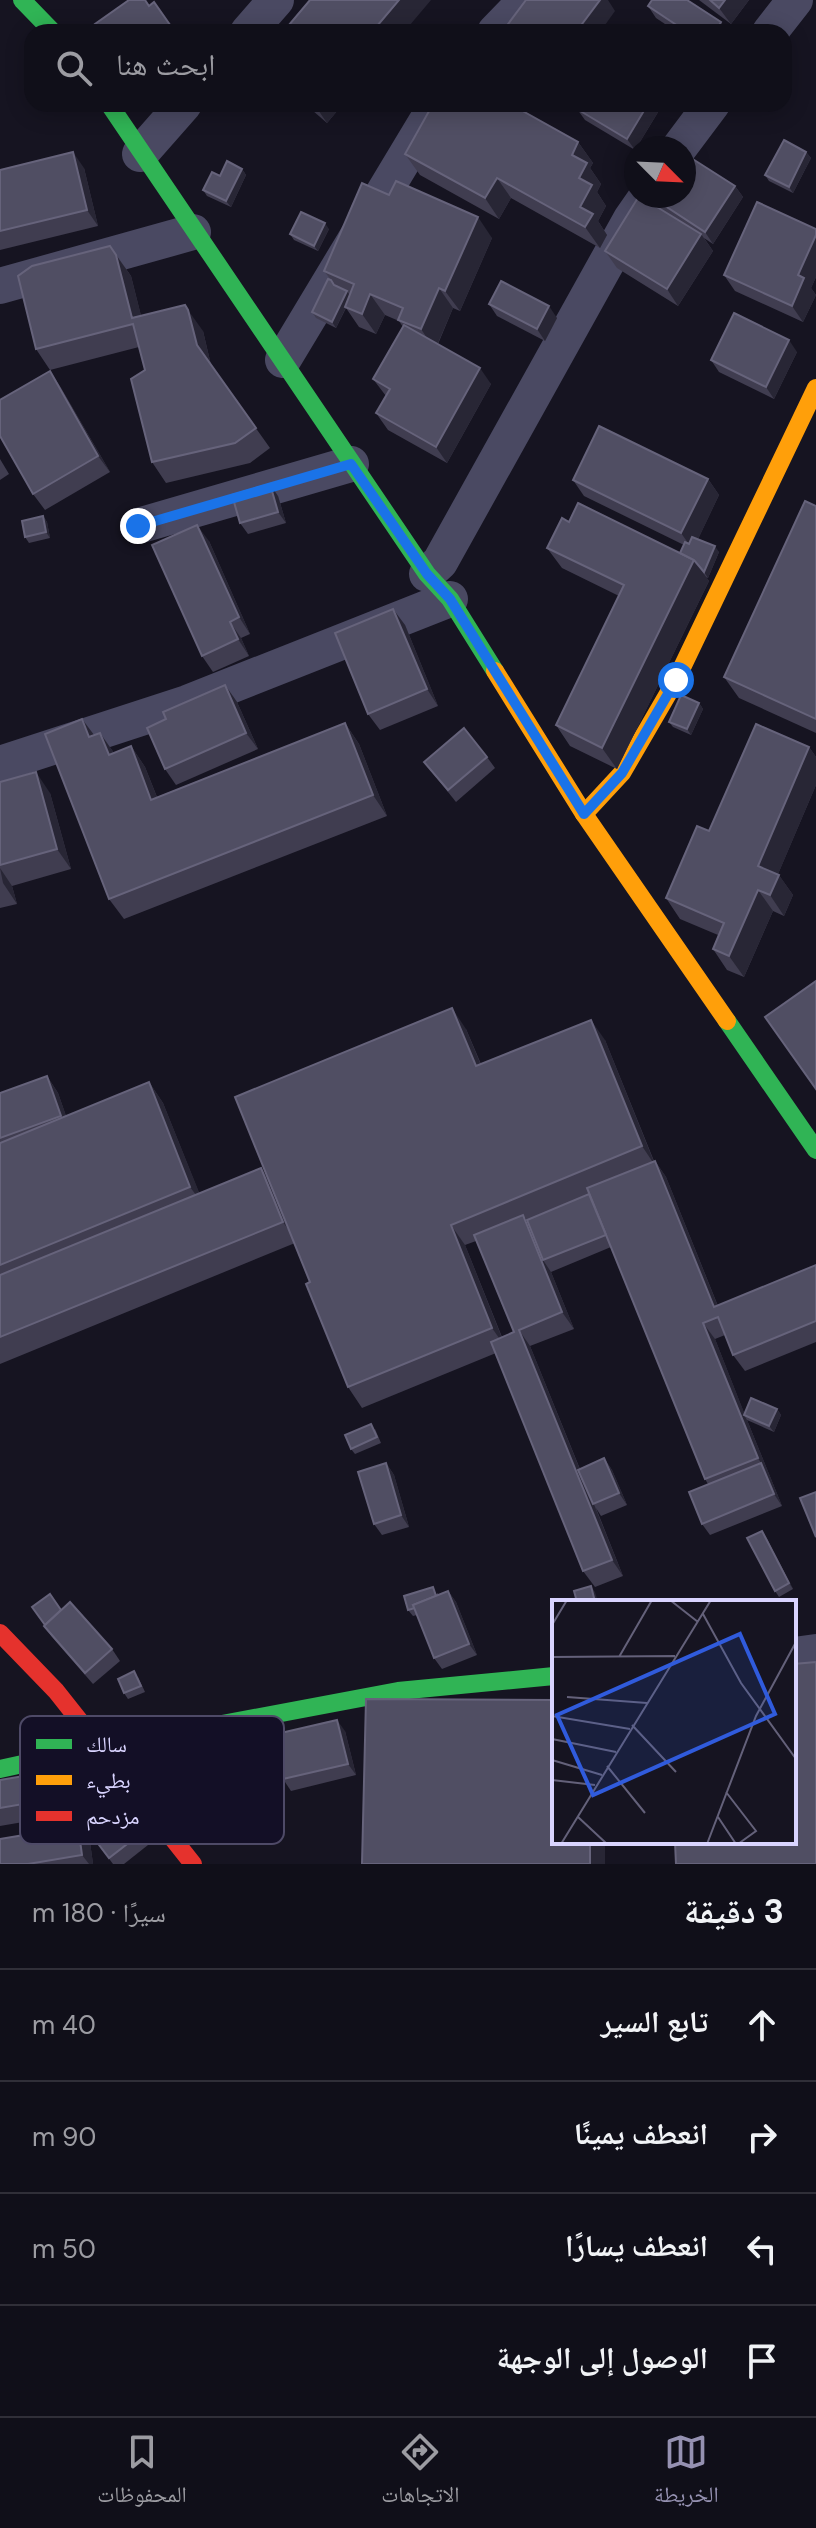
<!DOCTYPE html>
<html lang="ar">
<head>
<meta charset="utf-8">
<style>
  body { margin:0; font-family:"DM Sans","Noto Naskh Arabic",sans-serif; background:#1e1d26; color:#f1f3f6; direction:rtl }
  .compass { position:absolute; left:624px; top:136px; width:72px; height:72px; border-radius:50%; background:#100f19; box-shadow:0 4px 20px #0003; rotate:114deg }
  .stop { position:absolute; width:24px; height:24px; margin:-18px; border:6px solid #1a73e8; border-radius:50%; background:#fff }
  .stop.end { background:#1a73e8; border-color:#fff; box-shadow:0 2px 8px #0008 }
  .list { margin:0; padding:0; list-style:none }
  h2 { display:flex; justify-content:space-between; align-items:center; height:104px; margin:0; padding:0 32px; font-size:34px }
  h2 small { font-size:26px; font-weight:400; color:#9c9ca2 }
  .list li { display:grid; grid-template-columns:52px 1fr auto; gap:24px; align-items:center; box-sizing:border-box; height:112px; padding:0 32px; border-top:2px solid #302f38 }
  .list b { display:block; font-size:30px; white-space:nowrap }
  .list em { font-size:26px; font-style:normal; color:#9c9ca2 }
  .icon { flex:none; width:44px; height:44px; fill:none; stroke:currentColor; stroke-width:2; stroke-linecap:round; stroke-linejoin:round }
  .map { position:relative; flex:none; width:816px; height:1864px; overflow:hidden; direction:ltr }
  .search { position:absolute; background:#100f19; box-shadow:0 4px 20px #0003; left:24px; right:24px; top:24px; height:88px; display:flex; align-items:center; gap:20px; box-sizing:border-box; padding:0 28px; border-radius:24px; color:#9c9ca2; font-size:30px }
  .sheet { height:552px; background:#100f19 }
  nav { display:flex; justify-content:space-around; align-items:center; box-sizing:border-box; height:112px; border-top:2px solid #302f38; background:#100f19; font-size:22px; color:#9c9ca2 }
  nav a { display:grid; justify-items:center; gap:4px }
  nav .on { color:#9591b1 }
  .map>svg:first-child { display:block }
</style>
</head>
<body>
<div class="map">
<svg width="816" height="1864" viewBox="0 0 816 1864">
  <rect width="100%" height="100%" fill="#161421"/>
  <g fill="none" stroke-linecap="round" stroke-linejoin="round">
    <g stroke="#4a4962" stroke-width="36">
      <path d="M248,32L276,0"/>
      <path d="M495,32L526,0"/>
      <path d="M770,32L795,0"/>
      <path d="M679,148L712,104"/>
      <path d="M140,154L184,104"/>
      <path d="M0,286L193,232"/>
      <path d="M283,360L437,104"/>
      <path d="M138,526L351,464"/>
      <path d="M427,574L440,562L631,219L647,196"/>
      <path d="M0,764L187,703L450,599"/>
      <path d="M794,1655L816,1652"/>
    </g>
    <g stroke="#30b455" stroke-width="18">
      <path d="M22,0L53,32"/>
      <path d="M109,104L427,574L450,599L495,671"/>
      <path d="M727,1021L816,1150"/>
      <path d="M0,1769L100,1747L398,1691L554,1676"/>
    </g>
    <g stroke="#ff9f0a" stroke-width="18">
      <path d="M495,671L584,814L727,1021"/>
      <path d="M584,814L622,773L676,680L816,388"/>
    </g>
    <path stroke="#e5322d" stroke-width="18" d="M0,1633L56,1691L193,1864"/>
  </g>
  <g fill="#403d50" fill-rule="evenodd">
    <path d="M652,0H689L688,1L728,32H677L656,18L648,6Z"/>
    <path d="M699,0H749L731,24Z"/>
    <path d="M305,104H343L327,123Z"/>
    <path d="M663,104L635,150L585,120L577,109Z"/>
    <path d="M578,142L593,163L590,168L601,184L597,192L606,206L598,221L607,235L600,248L511,198L499,219L420,175L405,154Z"/>
    <path d="M806,152L811,158L793,193L769,181L765,175Z"/>
    <path d="M84,168L98,226L0,250V170Z"/>
    <path d="M242,169L246,175L231,207L207,196L203,190L220,176Z"/>
    <path d="M735,186L743,197L713,244L704,238L713,251L678,306L617,268L605,251L654,205L648,196H684Z"/>
    <path d="M389,195L492,238L460,311L453,308L438,344L491,384L447,463L388,430L376,413L386,396L373,379L403,327L399,321L385,315L376,334L359,327L346,308L336,328L316,318L312,312L331,280L324,271Z"/>
    <path d="M329,229L318,251L294,240L290,234Z"/>
    <path d="M816,229V277L811,288L816,295L803,322L735,291L724,275Z"/>
    <path d="M110,246L131,276L141,316L203,331L211,365L270,448L250,463L166,483L152,462L145,370L139,347L50,370L36,349Z"/>
    <path d="M489,304L557,318L545,341L497,316Z"/>
    <path d="M797,352L774,399L719,372L711,360Z"/>
    <path d="M50,371L61,388L110,472L45,510L33,494Z"/>
    <path d="M0,459L9,474L0,480Z"/>
    <path d="M708,479L719,495L698,539L719,552L708,578L706,577L709,581L617,769L570,746L556,725L619,596L562,568L547,548L569,522L680,553L684,545L584,496L573,480Z"/>
    <path d="M278,496L286,523L248,534L240,523Z"/>
    <path d="M816,506V733L739,698L724,677Z"/>
    <path d="M43,516L47,522L50,538L29,543L25,537Z"/>
    <path d="M209,541L250,634L241,638L249,656L213,672L202,656Z"/>
    <path d="M393,609L405,625L438,706L380,730L368,714Z"/>
    <path d="M225,685L237,702L258,749L176,785L165,769L166,719Z"/>
    <path d="M699,703L703,709L691,735L673,727L669,722Z"/>
    <path d="M82,719L94,735L100,733L114,753L131,746L145,767L157,797L345,723L359,744L387,816L124,919L109,899Z"/>
    <path d="M809,747L816,757V785L778,874L793,895L784,916L773,911L744,977L727,970L713,949L718,935L680,919L666,898L709,831Z"/>
    <path d="M487,757L495,768L456,802L424,762Z"/>
    <path d="M0,782L50,793L71,869L12,886L17,904L0,908Z"/>
    <path d="M466,1029L481,1064L605,1040L654,1161H655L666,1177L718,1306L816,1265V1342L745,1371L733,1355L725,1335L715,1339L744,1413L777,1409L781,1415L774,1432L747,1420L782,1506L710,1535L702,1524L708,1484L705,1479L611,1247L551,1272L574,1329L530,1346L580,1469L604,1458L612,1470L627,1505L601,1516L596,1508L623,1576L595,1587L583,1571L496,1353L362,1408L348,1387L310,1282L295,1243L0,1364V1093L47,1076L58,1093L66,1116L149,1082L163,1103L199,1193L269,1179ZM476,1241L514,1332L502,1337L465,1245Z"/>
    <path d="M375,1429L381,1443L355,1454L351,1449Z"/>
    <path d="M386,1463L394,1475L409,1527L382,1535L374,1524Z"/>
    <path d="M766,1537L793,1589L779,1597L775,1591Z"/>
    <path d="M448,1591L456,1602L477,1655L442,1669L434,1658L417,1615L413,1616L408,1610L438,1593V1595Z"/>
    <path d="M61,1610L112,1649L120,1661L93,1684L52,1637L44,1626Z"/>
    <path d="M138,1677L145,1692L128,1699L124,1693Z"/>
    <path d="M345,1731L356,1775L291,1791L283,1779Z"/>
    <path d="M48,1772L59,1788L64,1815L0,1826V1780Z"/>
    <path d="M124,1813L148,1845L124,1864H113L93,1837Z"/>
    <path d="M90,1842L93,1864H0Z"/>
  </g>
  <g fill="#282635">
    <path d="M399,0H431L404,32H372Z"/>
    <path d="M600,0H608L615,11L600,32H576Z"/>
    <path d="M725,0H749L731,24L719,8Z"/>
    <path d="M721,22L728,32H715Z"/>
    <path d="M314,104H343L327,123Z"/>
    <path d="M648,104H663L635,150L627,139Z"/>
    <path d="M578,142L593,163L590,168L601,184L597,192L606,206L598,221L607,235L600,248L585,227L580,207L579,178L572,155Z"/>
    <path d="M73,152L84,168L98,226L87,210Z"/>
    <path d="M806,152L811,158L793,193L789,187Z"/>
    <path d="M242,169L246,175L231,207L226,201Z"/>
    <path d="M497,178L511,198L499,219L485,198Z"/>
    <path d="M735,186L743,197L713,244L705,232Z"/>
    <path d="M478,217L492,238L460,311L445,291Z"/>
    <path d="M325,223L329,229L318,251L314,246Z"/>
    <path d="M701,234L713,251L678,306L667,289Z"/>
    <path d="M816,235V277L811,288L816,295L803,322L792,306L798,275Z"/>
    <path d="M116,255L131,276L147,339L132,318Z"/>
    <path d="M439,288L453,308L435,350L421,329Z"/>
    <path d="M347,291L351,297L336,328L332,322Z"/>
    <path d="M370,294L385,315L376,334L362,314Z"/>
    <path d="M549,306L557,318L545,341L537,329Z"/>
    <path d="M188,310L203,331L211,365L197,345Z"/>
    <path d="M789,340L797,352L774,399L766,387Z"/>
    <path d="M480,368L491,384L447,463L436,447Z"/>
    <path d="M50,371L61,388L110,472L98,456Z"/>
    <path d="M708,479L719,495L693,550L681,533Z"/>
    <path d="M270,484L278,496L286,523L278,512Z"/>
    <path d="M43,516L47,522L50,538L46,532Z"/>
    <path d="M197,525L209,541L250,634L239,617Z"/>
    <path d="M715,546L719,552L708,578L704,572Z"/>
    <path d="M694,560L709,581L617,769L602,748Z"/>
    <path d="M393,609L405,625L438,706L427,689Z"/>
    <path d="M230,622L241,638L249,656L238,639Z"/>
    <path d="M225,685L237,702L258,749L246,733Z"/>
    <path d="M699,703L703,709L691,735L687,729Z"/>
    <path d="M82,719L97,739L89,737Z"/>
    <path d="M345,723L359,744L387,816L373,795Z"/>
    <path d="M100,733L114,753L109,755Z"/>
    <path d="M131,746L145,767L166,820L151,800Z"/>
    <path d="M809,747L816,757V785L773,886L758,866Z"/>
    <path d="M36,772L50,793L71,869L57,849Z"/>
    <path d="M0,868L12,886L17,904L3,883Z"/>
    <path d="M779,875L793,895L784,916L770,895Z"/>
    <path d="M758,890L773,911L744,977L729,956Z"/>
    <path d="M452,1008L466,1029L490,1087L476,1066Z"/>
    <path d="M591,1020L605,1040L656,1167L642,1146Z"/>
    <path d="M47,1076L58,1093L72,1133L61,1116Z"/>
    <path d="M149,1082L163,1103L205,1207L190,1187Z"/>
    <path d="M655,1161L666,1177L725,1324L714,1307Z"/>
    <path d="M261,1168L275,1188L297,1242L283,1222Z"/>
    <path d="M523,1215L535,1231L543,1260L551,1272L574,1329L562,1312Z"/>
    <path d="M451,1225L465,1245L506,1348L492,1328Z"/>
    <path d="M703,1323L715,1339L745,1415H744L747,1420L782,1506L774,1494L761,1463L758,1458Z"/>
    <path d="M519,1330L530,1346L623,1576L612,1560Z"/>
    <path d="M777,1409L781,1415L774,1432L769,1426Z"/>
    <path d="M604,1458L612,1470L627,1505L619,1493Z"/>
    <path d="M386,1463L394,1475L409,1527L401,1515Z"/>
    <path d="M762,1531L766,1537L793,1589L789,1583Z"/>
    <path d="M591,1586L595,1592L598,1602H595Z"/>
    <path d="M448,1591L456,1602L477,1655L469,1644Z"/>
    <path d="M337,1720L345,1731L356,1775L348,1764Z"/>
    <path d="M48,1772L59,1788L64,1815L52,1799Z"/>
    <path d="M78,1826L90,1842L93,1864H89L82,1855Z"/>
    <rect x="590" y="1842" width="15" height="22"/>
  </g>
  <g fill="#504e63" stroke="#66637b" stroke-width="2">
    <path d="M129,0H145L149,6L154,2L175,32H101L95,24Z"/>
    <path d="M310,0H399L372,32H283Z"/>
    <path d="M526,0H600L576,32H502Z"/>
    <path d="M652,0H687L721,22L715,32H687L648,6Z"/>
    <path d="M710,0H725L719,8Z"/>
    <path d="M433,104H510L578,142L572,155L587,163L579,178L592,185L580,207L593,214L585,227L497,178L485,198L405,154Z"/>
    <path d="M580,104H648L627,139L577,109Z"/>
    <path d="M784,140L806,152L789,187L765,175Z"/>
    <path d="M73,152L87,210L0,231V170Z"/>
    <path d="M688,156L735,186L705,232L650,196H684V162Z"/>
    <path d="M227,161L242,169L226,201L203,190L212,172L220,176Z"/>
    <path d="M396,181L478,217L445,291L439,288L421,329L398,320L403,308L370,294L362,314L345,307L354,284L324,271L362,183L389,195Z"/>
    <path d="M639,196L701,234L667,289L605,251Z"/>
    <path d="M757,202L816,229V235L798,275L804,278L792,306L724,275Z"/>
    <path d="M301,212L325,223L314,246L290,234Z"/>
    <path d="M110,246L116,255L132,318L185,305L188,310L197,345L256,428L235,443L152,462L131,379L145,370L133,324L36,349L18,276L32,266Z"/>
    <path d="M328,279L331,280L334,285L347,291L332,322L312,312Z"/>
    <path d="M501,281L549,306L537,329L489,304Z"/>
    <path d="M734,313L789,340L766,387L711,360Z"/>
    <path d="M404,325L480,368L436,447L376,413L390,389L373,379Z"/>
    <path d="M50,371L98,456L33,494L0,436V400Z"/>
    <path d="M599,426L708,479L681,533L573,480Z"/>
    <path d="M270,484L278,512L240,523L232,495Z"/>
    <path d="M805,501L816,506V719L724,677Z"/>
    <path d="M578,503L694,560L602,748L556,725L624,585L547,548L562,518L569,522Z"/>
    <path d="M43,516L46,532L25,537L22,521Z"/>
    <path d="M197,525L239,617L230,622L238,639L202,656L152,545Z"/>
    <path d="M692,537L715,546L704,572L694,560L680,553L685,542L689,544Z"/>
    <path d="M393,609L427,689L368,714L335,633Z"/>
    <path d="M225,685L246,733L165,769L147,728L166,719L163,712Z"/>
    <path d="M681,695L699,703L687,729L669,722Z"/>
    <path d="M82,719L89,737L100,733L109,755L131,746L151,800L345,723L373,795L109,899L45,734Z"/>
    <path d="M756,724L809,747L758,866L779,875L770,895L758,890L729,956L713,949L724,923L666,898L697,826L709,831Z"/>
    <path d="M464,728L487,757L448,790L424,762Z"/>
    <path d="M36,772L57,849L0,865V782Z"/>
    <path d="M816,981V1089L765,1017Z"/>
    <path d="M452,1008L476,1066L591,1020L642,1146L451,1225L492,1328L348,1387L306,1284L310,1282L235,1097Z"/>
    <path d="M47,1076L61,1116L0,1138V1093Z"/>
    <path d="M149,1082L190,1187L0,1265V1143Z"/>
    <path d="M655,1161L714,1307L816,1265V1321L733,1355L718,1317L703,1323L758,1458L705,1479L587,1188Z"/>
    <path d="M261,1168L283,1222L0,1337V1275Z"/>
    <path d="M589,1194L606,1235L543,1260L527,1220Z"/>
    <path d="M523,1215L562,1312L519,1330L612,1560L583,1571L491,1342L514,1332L474,1235Z"/>
    <path d="M751,1398L777,1409L769,1426L744,1415Z"/>
    <path d="M371,1424L377,1437L351,1449L345,1435Z"/>
    <path d="M604,1458L619,1493L593,1504L578,1470Z"/>
    <path d="M386,1463L401,1515L374,1524L358,1472Z"/>
    <path d="M761,1463L774,1494L702,1524L689,1492Z"/>
    <path d="M816,1492V1537L800,1498Z"/>
    <path d="M762,1531L789,1583L775,1591L747,1538Z"/>
    <path d="M591,1586L595,1602H577L574,1591Z"/>
    <path d="M433,1587L436,1596L413,1605L415,1608L408,1610L404,1596Z"/>
    <path d="M448,1591L469,1644L434,1658L413,1605Z"/>
    <path d="M50,1594L61,1610L45,1625L32,1607Z"/>
    <path d="M70,1602L112,1649L85,1673L44,1626Z"/>
    <path d="M816,1662V1864H676L675,1842H794V1664Z"/>
    <path d="M134,1671L141,1686L124,1693L118,1679Z"/>
    <path d="M366,1699L554,1700V1842H590V1864H362Z"/>
    <path d="M337,1720L348,1764L283,1779L272,1735Z"/>
    <path d="M48,1772L52,1799L0,1808V1780Z"/>
    <path d="M124,1813L140,1834L109,1858L93,1837Z"/>
    <path d="M78,1826L82,1855L28,1864H0V1839Z"/>
  </g>
  <g fill="none" stroke-linecap="round" stroke-linejoin="round">
    <path stroke="#1a73e8" stroke-width="10" d="M138,526L351,464L427,574L450,599L584,814L622,773L676,680"/>
  </g>
  <g transform="translate(552 1600)">
    <rect width="244" height="244" fill="#161421"/>
    <path fill="none" stroke="#64617a" stroke-width="2" d="M118,0L146,22M151,14L189,83L244,159M0,25L15,0M0,57L123,56M67,57L100,0M15,97L95,103M0,116L78,129M80,125L124,172M0,139L64,152M0,160L50,175M55,166L93,213M0,180L43,185M174,192L204,231L186,244M26,217L55,244M166,217L184,244M9,244L159,0M155,244L204,116L244,42"/>
    <path fill="#305bdc" fill-opacity="0.15" stroke="#305bdc" stroke-width="4" d="M188,34L223,114L41,195L5,115Z"/>
    <rect width="244" height="244" fill="none" stroke="#d9d4ff" stroke-width="4"/>
  </g>
  <rect x="20" y="1716" width="264" height="128" rx="12" fill="#130f26" stroke="#4e4a67" stroke-width="2"/>
  <rect x="36" y="1739" width="36" height="10" fill="#30b455"/>
  <rect x="36" y="1775" width="36" height="10" fill="#ff9f0a"/>
  <rect x="36" y="1811" width="36" height="10" fill="#e5322d"/>
  <g font-size="22" fill="#d9d4ff">
    <text x="86" y="1752">سالك</text>
    <text x="86" y="1788">بطيء</text>
    <text x="86" y="1824">مزدحم</text>
  </g>
</svg>
<svg class="compass" viewBox="-18 -18 36 36"><path d="M0-13l5 13h-10z" fill="#e53935"/><path d="M0 13l5-13h-10z" fill="#9c9ca2"/></svg>
<div class="stop" style="left:676px;top:680px"></div>
<div class="stop end" style="left:138px;top:526px"></div>
<div class="search"><svg class="icon" aria-label="search" viewBox="0 0 24 24"><circle cx="10" cy="10" r="6"/><path d="M15 15l6 6"/></svg>ابحث هنا</div>
</div>
<section class="sheet">
<h2>3 دقيقة<small>سيرًا · 180 m</small></h2>
<ul class="list">
<li><svg class="icon" aria-label="ahead" viewBox="0 0 24 24"><path d="M12 20V5M6 11l6-6 6 6"/></svg><div><b>تابع السير</b></div><em>40 m</em></li>
<li><svg class="icon" aria-label="right" viewBox="0 0 24 24"><path d="M7 20v-9h11M14 6l5 5-5 5"/></svg><div><b>انعطف يمينًا</b></div><em>90 m</em></li>
<li><svg class="icon" aria-label="left" viewBox="0 0 24 24"><path d="M17 20v-9H6M10 6l-5 5 5 5"/></svg><div><b>انعطف يسارًا</b></div><em>50 m</em></li>
<li><svg class="icon" aria-label="arrive" viewBox="0 0 24 24"><path d="M6 21V4h12l-3 4 3 4H6"/></svg><div><b>الوصول إلى الوجهة</b></div></li>
</ul>
</section>
<nav>
<a class="on"><svg class="icon" aria-label="map" viewBox="0 0 24 24"><path d="M3 6l6-2 6 2 6-2v14l-6 2-6-2-6 2zM9 4v14M15 6v14"/></svg>الخريطة</a>
<a><svg class="icon" aria-label="directions" viewBox="0 0 24 24"><path d="M12 3l9 9-9 9-9-9zM9 14v-3h6M13 9l2 2-2 2"/></svg>الاتجاهات</a>
<a><svg class="icon" aria-label="saved" viewBox="0 0 24 24"><path d="M7 4h10v16l-5-4-5 4z"/></svg>المحفوظات</a>
</nav>
</body>
</html>
